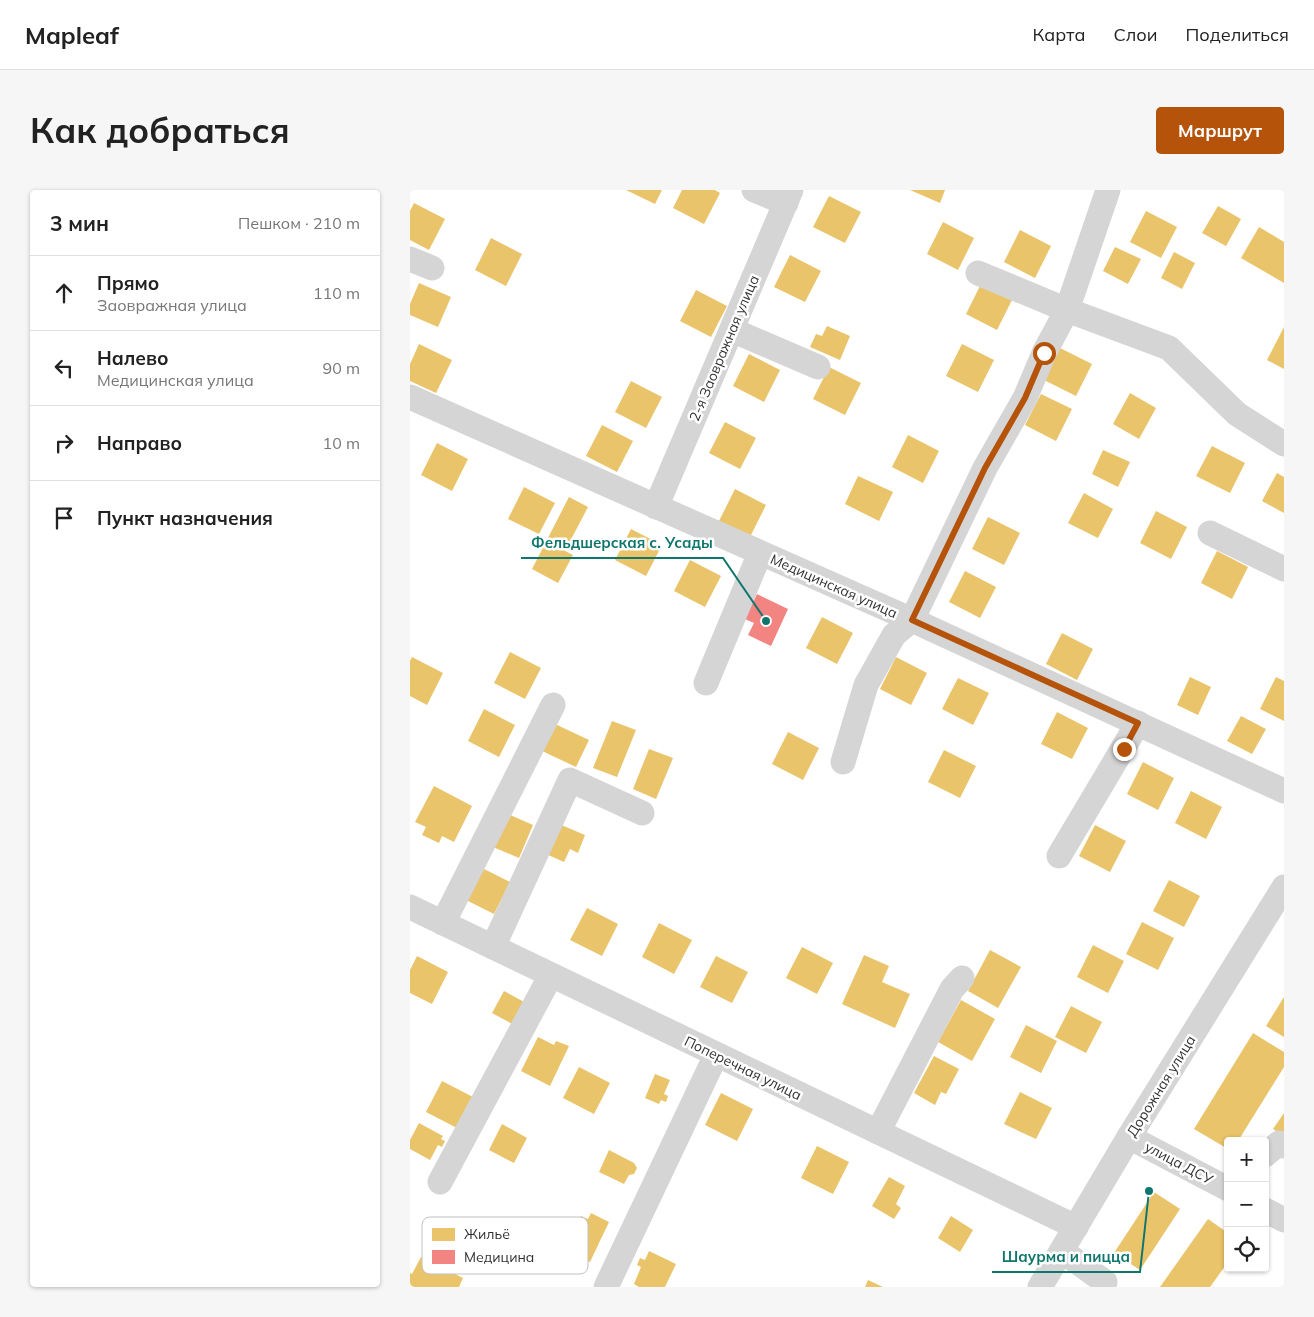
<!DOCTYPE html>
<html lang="ru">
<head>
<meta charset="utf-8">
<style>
  body { margin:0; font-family:Mulish,sans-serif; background:#f6f6f6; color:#222 }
  .controls { position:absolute; right:15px; bottom:15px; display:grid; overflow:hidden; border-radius:5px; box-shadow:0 1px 4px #0004 }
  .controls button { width:45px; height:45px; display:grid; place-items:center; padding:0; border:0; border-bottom:1px solid #e0e0e0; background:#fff; color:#222; font:25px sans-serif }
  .stop { position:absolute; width:15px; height:15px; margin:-11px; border:4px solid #b45309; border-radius:50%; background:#fff }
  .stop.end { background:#b45309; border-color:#fff; box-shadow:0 1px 5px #0008 }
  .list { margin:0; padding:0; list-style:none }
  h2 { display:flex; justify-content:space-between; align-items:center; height:65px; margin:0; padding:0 20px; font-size:21px }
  h2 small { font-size:16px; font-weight:400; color:#767676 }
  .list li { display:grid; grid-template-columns:32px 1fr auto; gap:15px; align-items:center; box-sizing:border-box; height:75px; padding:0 20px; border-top:1px solid #e0e0e0 }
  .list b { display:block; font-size:19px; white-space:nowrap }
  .list p { margin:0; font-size:16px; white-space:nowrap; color:#767676 }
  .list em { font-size:16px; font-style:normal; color:#767676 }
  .icon { flex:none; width:28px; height:28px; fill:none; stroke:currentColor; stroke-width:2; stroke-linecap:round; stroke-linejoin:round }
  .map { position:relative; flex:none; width:874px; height:1097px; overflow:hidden; border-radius:5px }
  header { display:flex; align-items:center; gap:30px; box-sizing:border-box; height:70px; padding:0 25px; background:#fff; border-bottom:1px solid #e0e0e0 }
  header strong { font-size:24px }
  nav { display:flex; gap:28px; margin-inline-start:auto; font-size:18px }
  .intro { display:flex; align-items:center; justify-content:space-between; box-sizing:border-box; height:120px; padding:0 30px }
  h1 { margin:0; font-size:35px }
  .button { padding:12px 22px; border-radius:5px; background:#b45309; color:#fff; font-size:18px; font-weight:700 }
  main { display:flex; gap:30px; padding:0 30px }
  aside { flex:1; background:#fff; border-radius:5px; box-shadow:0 1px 4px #0004 }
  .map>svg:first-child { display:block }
</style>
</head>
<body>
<header>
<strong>Mapleaf</strong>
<nav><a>Карта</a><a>Слои</a><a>Поделиться</a></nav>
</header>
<div class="intro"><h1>Как добраться</h1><a class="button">Маршрут</a></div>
<main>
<aside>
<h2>3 мин<small>Пешком · 210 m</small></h2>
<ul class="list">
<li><svg class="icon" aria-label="ahead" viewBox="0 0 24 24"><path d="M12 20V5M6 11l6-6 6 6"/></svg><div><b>Прямо</b><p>Заовражная улица</p></div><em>110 m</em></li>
<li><svg class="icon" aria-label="left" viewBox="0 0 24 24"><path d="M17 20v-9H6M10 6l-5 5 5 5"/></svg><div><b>Налево</b><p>Медицинская улица</p></div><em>90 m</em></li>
<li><svg class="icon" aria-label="right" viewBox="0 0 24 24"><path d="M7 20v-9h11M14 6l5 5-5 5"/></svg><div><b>Направо</b></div><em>10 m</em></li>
<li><svg class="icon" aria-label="arrive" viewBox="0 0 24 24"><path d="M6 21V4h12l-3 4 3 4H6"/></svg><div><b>Пункт назначения</b></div></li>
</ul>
</aside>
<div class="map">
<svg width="874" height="1097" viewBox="0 0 874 1097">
  <rect width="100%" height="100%" fill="#fff"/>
  <g fill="#e9c46a">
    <path d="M216,0H252L245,14Z"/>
    <path d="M272,0H305L310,3L294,34L263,18Z"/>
    <path d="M500,0H535L530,13Z"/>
    <path d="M419,6L451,22L435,53L403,37Z"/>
    <path d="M4,13L35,29L19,60L0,50V21Z"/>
    <path d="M808,16L831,29L816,56L792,43Z"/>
    <path d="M736,21L767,37L751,68L720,52Z"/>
    <path d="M533,32L564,48L548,80L517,64Z"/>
    <path d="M849,37L874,52V93L831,68Z"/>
    <path d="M610,40L641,56L625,88L594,72Z"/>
    <path d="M81,48L112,64L96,96L65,80Z"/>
    <path d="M705,57L731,69L718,94L693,81Z"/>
    <path d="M764,62L785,73L772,99L751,88Z"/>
    <path d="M380,65L411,81L395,112L364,97Z"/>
    <path d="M572,92L603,108L587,140L556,124Z"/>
    <path d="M9,93L41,107L28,137L0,125V114Z"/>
    <path d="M286,100L317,116L301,147L270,131Z"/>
    <path d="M417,136L440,146L430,170L400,157L406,144L412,146Z"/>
    <path d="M874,137V179L857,170Z"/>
    <path d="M9,154L42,170L26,203L0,191V174Z"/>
    <path d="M552,154L584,170L568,202L536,186Z"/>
    <path d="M650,158L682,174L666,206L634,190Z"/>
    <path d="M339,164L370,180L354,212L323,196Z"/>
    <path d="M419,177L451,193L435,225L403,209Z"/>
    <path d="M221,191L252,207L236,238L205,222Z"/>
    <path d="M720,203L746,218L729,249L703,234Z"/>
    <path d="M631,204L662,219L646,251L615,235Z"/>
    <path d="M315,232L346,248L330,279L299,263Z"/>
    <path d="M192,235L223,251L207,282L176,266Z"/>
    <path d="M498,245L529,261L513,293L482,277Z"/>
    <path d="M27,253L58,269L42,301L11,285Z"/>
    <path d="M802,256L835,273L820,303L786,286Z"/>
    <path d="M693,260L720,272L708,297L682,284Z"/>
    <path d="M867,283L874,287V323L852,311Z"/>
    <path d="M448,286L483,302L469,331L435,314Z"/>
    <path d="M114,297L145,313L129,344L98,329Z"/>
    <path d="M325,299L356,315L340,347L309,331Z"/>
    <path d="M674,303L703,319L688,348L658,333Z"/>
    <path d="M159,307L178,317L155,361L163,365L148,393L122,379Z"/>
    <path d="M746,321L777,337L761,369L730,353Z"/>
    <path d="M578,327L610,343L594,375L562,359Z"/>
    <path d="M221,339L252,355L236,386L205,370Z"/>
    <path d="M807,361L838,377L822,409L791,393Z"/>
    <path d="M280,370L311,386L295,417L264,401Z"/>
    <path d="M555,381L586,397L570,428L539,412Z"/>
    <path d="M412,427L443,443L427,474L396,458Z"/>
    <path d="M652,443L683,459L667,490L636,474Z"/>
    <path d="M100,462L131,478L115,509L84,493Z"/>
    <path d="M2,467L33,483L17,515L0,506V471Z"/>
    <path d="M486,467L517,483L501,515L470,499Z"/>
    <path d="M780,487L801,497L788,525L767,515Z"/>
    <path d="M866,487L874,491V531L850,519Z"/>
    <path d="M548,488L579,503L563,535L532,519Z"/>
    <path d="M74,519L105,535L89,567L58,551Z"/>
    <path d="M647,522L678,538L662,569L631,554Z"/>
    <path d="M831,526L856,539L842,564L817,551Z"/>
    <path d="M202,531L226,540L207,587L183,578Z"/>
    <path d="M143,533L179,550L166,577L130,560Z"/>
    <path d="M378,542L409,558L393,590L362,574Z"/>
    <path d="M239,559L263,568L246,609L223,599Z"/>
    <path d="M534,560L566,576L550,608L518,592Z"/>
    <path d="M733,572L764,588L748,620L717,604Z"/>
    <path d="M24,596L62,616L44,652L32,646L29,653L12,645L16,637L5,632Z"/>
    <path d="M781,601L812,617L796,649L765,633Z"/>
    <path d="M98,624L123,635L109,668L83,657Z"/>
    <path d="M149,634L175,645L168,663L160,659L154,672L136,664Z"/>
    <path d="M685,635L716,651L700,682L669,666Z"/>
    <path d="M68,676L100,692L84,724L52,708Z"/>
    <path d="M759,690L790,706L774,737L743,721Z"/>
    <path d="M177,718L208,734L192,766L160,750Z"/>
    <path d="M732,732L764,748L748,780L716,764Z"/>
    <path d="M249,733L282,750L264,784L232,767Z"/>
    <path d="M683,755L714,771L698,803L667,787Z"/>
    <path d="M392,757L423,773L407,804L376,788Z"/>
    <path d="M580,760L611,777L588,818L558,801Z"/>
    <path d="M454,765L479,776L472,792L500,804L485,838L432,814Z"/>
    <path d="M7,766L38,782L22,814L0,803V780Z"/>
    <path d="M306,766L338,782L322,813L290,797Z"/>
    <path d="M94,801L116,813L104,835L82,823Z"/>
    <path d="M874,807V847L856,836Z"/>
    <path d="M551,810L585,829L562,871L528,852Z"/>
    <path d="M661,816L692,832L676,863L645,847Z"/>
    <path d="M616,835L647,851L631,883L600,867Z"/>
    <path d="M843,843L874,862V877L828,951H818V959L784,939Z"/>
    <path d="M128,847L144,855L146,851L159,856L140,896L111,881Z"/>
    <path d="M524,866L549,879L536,904L531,902L525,915L504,903Z"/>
    <path d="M169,877L200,893L184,924L153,908Z"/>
    <path d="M245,884L260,890L254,904L258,906L256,912L251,910L249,914L235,908Z"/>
    <path d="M32,891L63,907L47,938L16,922Z"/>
    <path d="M610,902L642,918L626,949L594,934Z"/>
    <path d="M311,903L343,919L327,951L295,935Z"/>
    <path d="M874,923V946L863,939Z"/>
    <path d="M9,933L33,946L31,949L35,951L32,957L28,955L20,970L0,959V950Z"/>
    <path d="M92,934L117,948L104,973L79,960Z"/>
    <path d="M407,956L439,972L423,1004L391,988Z"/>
    <path d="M199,960L224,973L227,978L224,984L219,985L214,994L189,982Z"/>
    <path d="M479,987L495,996L486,1014L491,1018L484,1029L462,1016Z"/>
    <path d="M744,1002L770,1019L730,1080L704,1063Z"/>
    <path d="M181,1023L199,1032L180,1072L173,1069L170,1076L162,1072L160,1076L153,1073L155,1069L151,1067L157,1054L146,1048L152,1036L170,1045L172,1041L165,1037L171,1026L178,1029Z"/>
    <path d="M541,1026L563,1040L550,1062L528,1048Z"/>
    <path d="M798,1029L818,1043V1072L800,1097H750Z"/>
    <path d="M239,1061L266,1074L255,1097H229L224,1094L231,1077L227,1075L230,1068L235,1070Z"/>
    <path d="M11,1067L53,1088L49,1097H0V1083L2,1084Z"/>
    <path d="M458,1090L473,1097H455Z"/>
  </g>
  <path fill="#f28482" d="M347,404L378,419L361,456L338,445L344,433L335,429Z"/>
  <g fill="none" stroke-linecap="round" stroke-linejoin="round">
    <g stroke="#d5d5d5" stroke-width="25">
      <path d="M344,0L376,13"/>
      <path d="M0,69L22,78"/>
      <path d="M568,83L657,120L759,158L827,224L874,254"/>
      <path d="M322,140L408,177"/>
      <path d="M0,207L502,430L874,601"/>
      <path d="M246,317L381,0"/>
      <path d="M800,343L874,379"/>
      <path d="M296,493L350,363"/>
      <path d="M433,572L456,495L484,445L502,430L575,278L615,208L634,163L657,120L698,0"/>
      <path d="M649,666L728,533"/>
      <path d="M0,717L666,1037"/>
      <path d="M33,733L143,515"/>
      <path d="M83,757L160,590L232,623"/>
      <path d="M468,942L542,799L552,788"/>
      <path d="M719,947L818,999"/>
      <path d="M855,965L869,953L874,956"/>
      <path d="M30,992L141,785"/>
      <path d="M855,1020L874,1030"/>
      <path d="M652,1061L695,1092L693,1097"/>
      <path d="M196,1097L306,865"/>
      <path d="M630,1097L719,947L874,697"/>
    </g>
  </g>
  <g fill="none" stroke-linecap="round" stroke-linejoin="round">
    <path stroke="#b45309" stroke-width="6" d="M634,163L615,208L575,278L502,430L728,533L714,559"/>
  </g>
  <g text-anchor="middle" stroke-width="5" stroke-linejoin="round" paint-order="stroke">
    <g font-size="14" fill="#313131" stroke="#fff">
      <text transform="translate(314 158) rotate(-67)" y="5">2-я Заовражная улица</text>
      <text transform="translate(424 396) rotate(24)" y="5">Медицинская улица</text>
      <text transform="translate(333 878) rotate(26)" y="5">Поперечная улица</text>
      <text transform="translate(751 896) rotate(-58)" y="5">Дорожная улица</text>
      <text transform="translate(769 973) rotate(28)" y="5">улица ДСУ</text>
    </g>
  </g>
  <rect x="12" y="1027" width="166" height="57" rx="8" fill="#fff" stroke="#c1c1c1" stroke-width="1"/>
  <rect x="22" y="1038" width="23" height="13" fill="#e9c46a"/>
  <rect x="22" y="1060" width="23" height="14" fill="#f28482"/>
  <g font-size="14" fill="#313131">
    <text x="54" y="1049">Жильё</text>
    <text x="54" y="1072">Медицина</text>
  </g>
  <path fill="none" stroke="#0f766e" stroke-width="2" d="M356 431L313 368H111M739 1001L730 1082H582"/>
  <g fill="#0f766e" stroke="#fff" stroke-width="2">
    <circle cx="356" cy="431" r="5"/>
    <circle cx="739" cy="1001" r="5"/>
  </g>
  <g font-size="15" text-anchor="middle" font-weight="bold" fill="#0f766e" stroke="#fff" stroke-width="5" stroke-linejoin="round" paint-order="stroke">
    <text x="212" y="358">Фельдшерская с. Усады</text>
    <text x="656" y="1072">Шаурма и пицца</text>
  </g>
</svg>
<div class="controls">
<button>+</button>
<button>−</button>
<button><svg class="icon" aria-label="locate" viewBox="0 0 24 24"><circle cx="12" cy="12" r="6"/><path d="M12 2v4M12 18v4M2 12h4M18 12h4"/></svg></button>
</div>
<div class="stop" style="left:634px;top:163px"></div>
<div class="stop end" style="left:714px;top:559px"></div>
</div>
</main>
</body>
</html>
